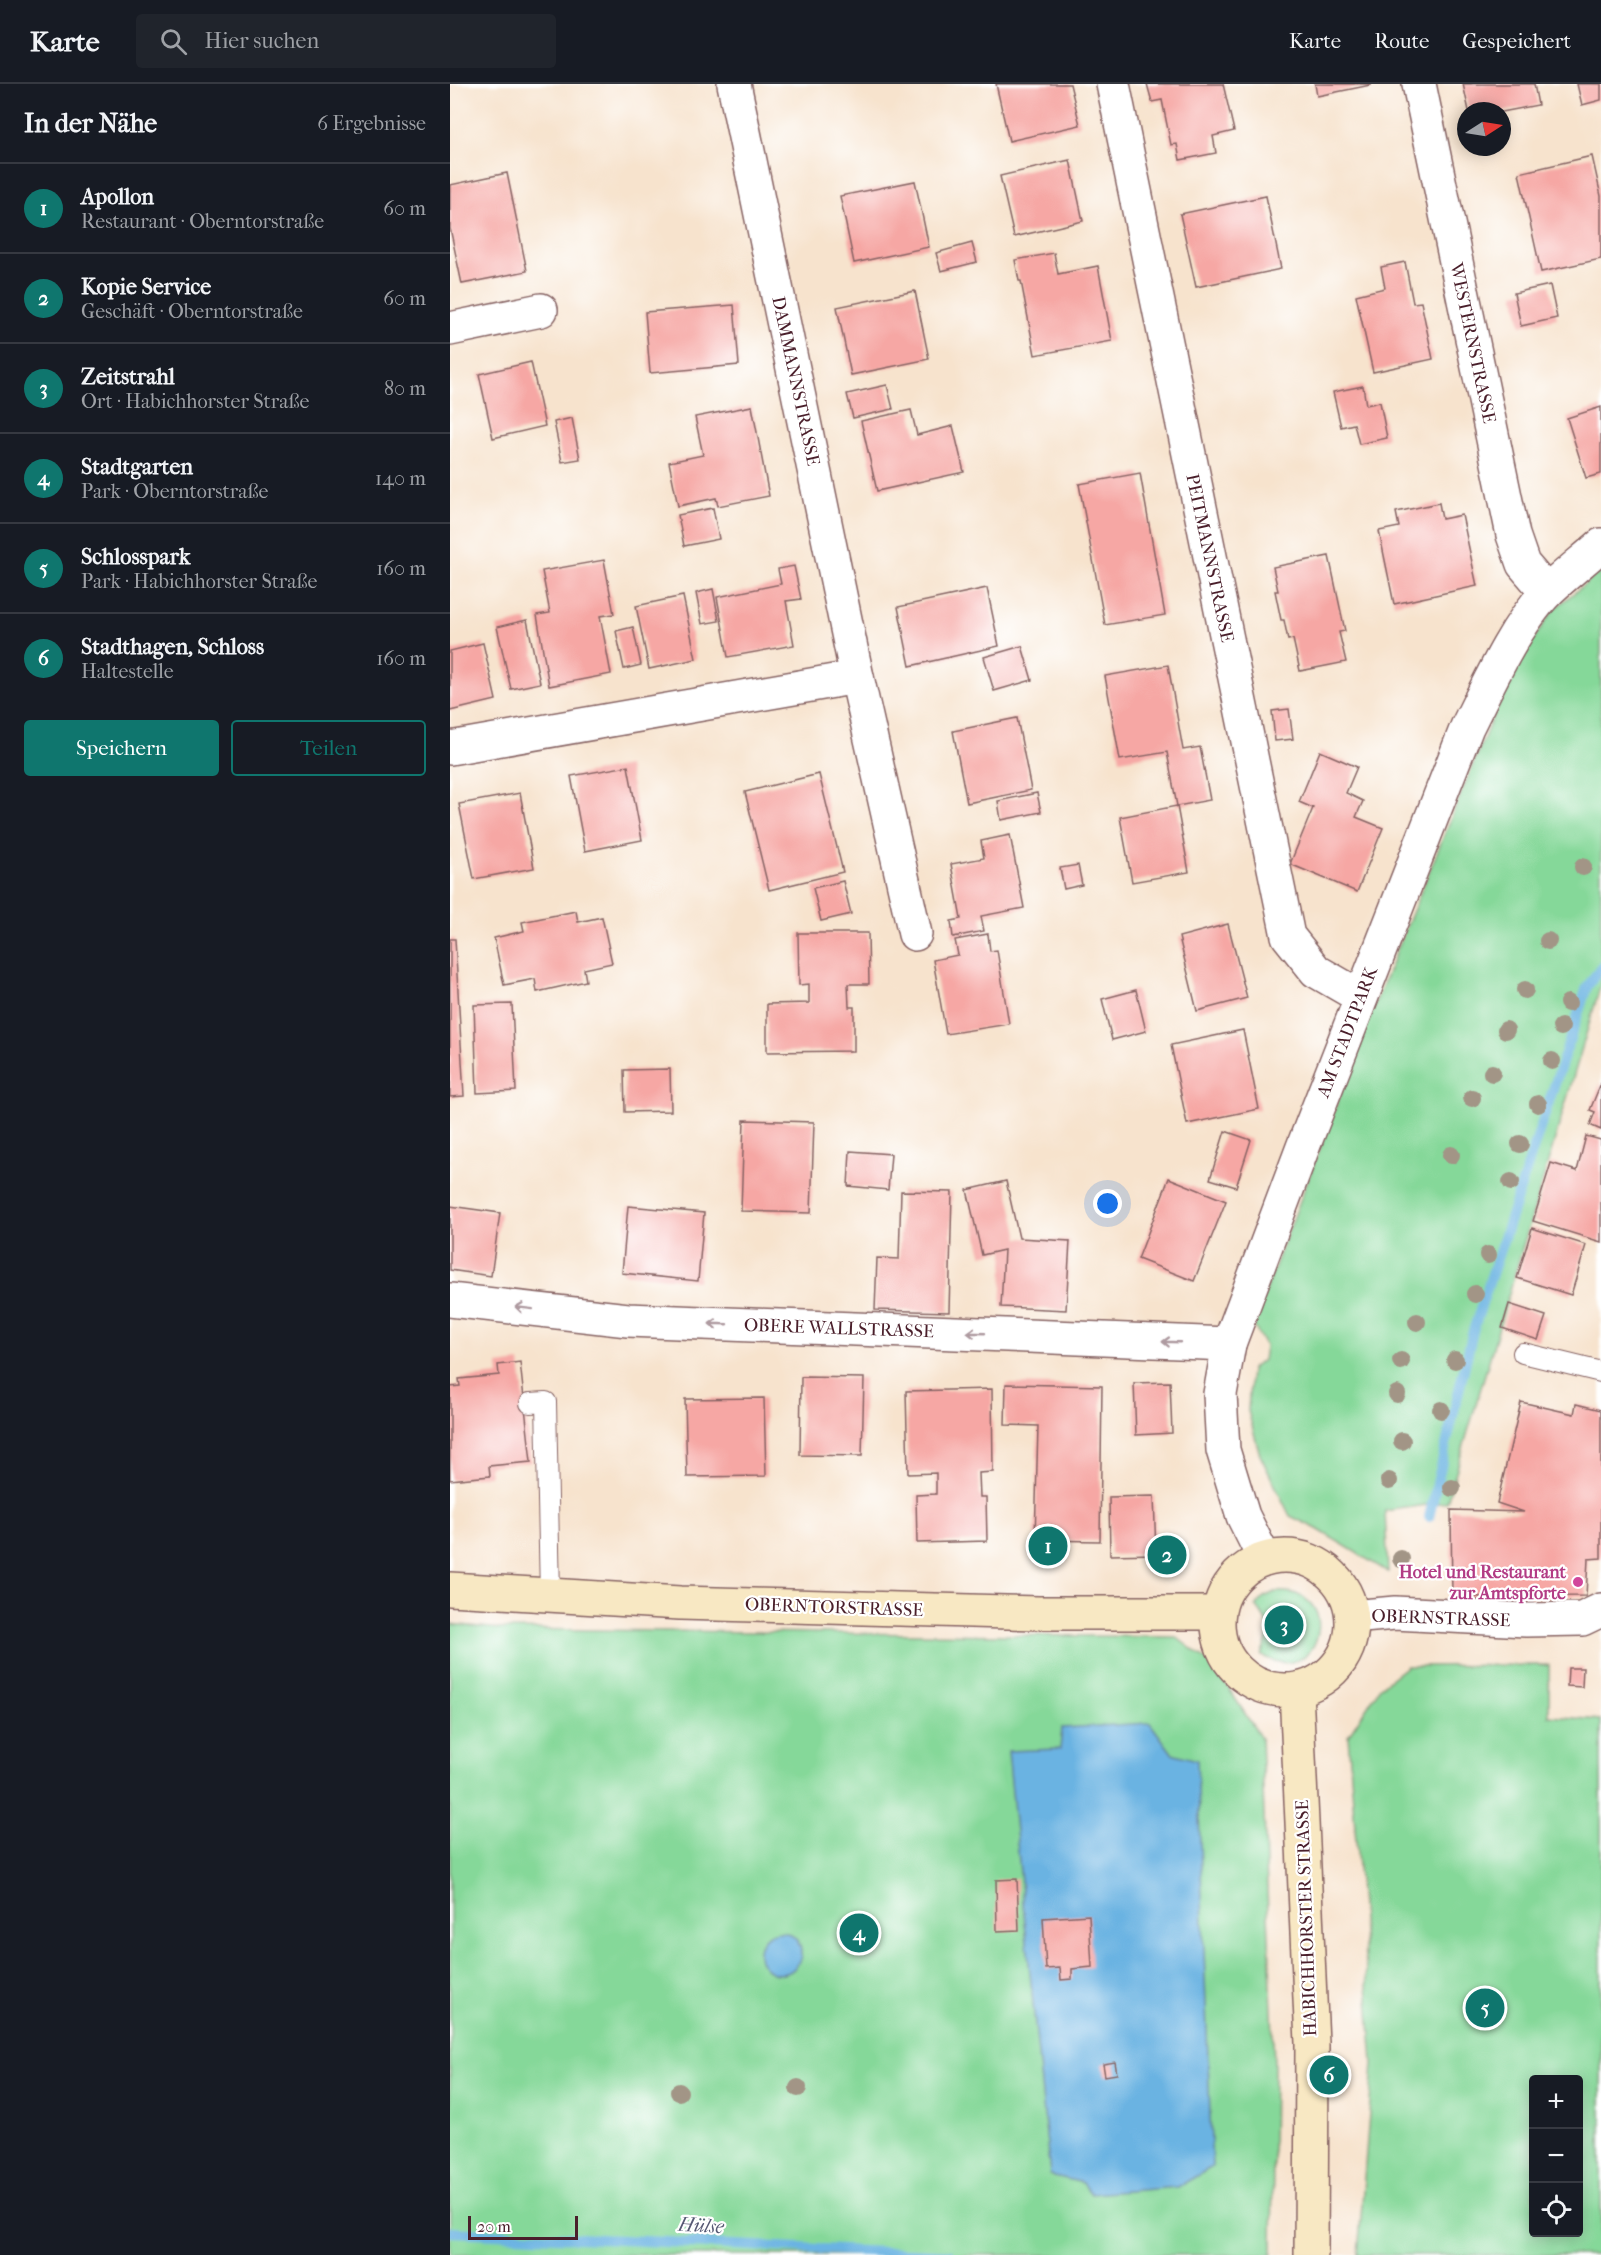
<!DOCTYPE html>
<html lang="de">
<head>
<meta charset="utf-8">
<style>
  body { margin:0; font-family:"IM FELL French Canon",serif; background:#20242c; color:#f1f3f6 }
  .controls { position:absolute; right:18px; bottom:18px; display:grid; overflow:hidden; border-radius:6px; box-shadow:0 3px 15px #0003 }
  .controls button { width:54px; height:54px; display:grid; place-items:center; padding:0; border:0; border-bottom:2px solid #363941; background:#171b24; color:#f1f3f6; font:30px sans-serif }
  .compass { position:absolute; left:1007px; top:18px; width:54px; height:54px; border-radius:50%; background:#171b24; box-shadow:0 3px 15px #0003; rotate:78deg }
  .scale { position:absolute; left:18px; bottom:15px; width:110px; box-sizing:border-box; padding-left:6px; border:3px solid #4a1f2b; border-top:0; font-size:16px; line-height:21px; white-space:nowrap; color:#4a1f2b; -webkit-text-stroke:4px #fff; paint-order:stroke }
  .you { position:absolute; left:658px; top:1120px; width:21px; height:21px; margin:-15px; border:4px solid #fff; border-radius:50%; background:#1a73e8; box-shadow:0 0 0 9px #1a73e833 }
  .badge { display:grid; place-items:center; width:39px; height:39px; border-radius:50%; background:#0f766e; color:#fff; font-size:20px; font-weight:700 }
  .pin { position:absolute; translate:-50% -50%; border:3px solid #fff; box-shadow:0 2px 6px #0006 }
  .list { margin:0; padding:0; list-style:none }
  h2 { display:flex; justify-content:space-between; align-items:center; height:78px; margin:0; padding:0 24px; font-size:26px }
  h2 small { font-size:20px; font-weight:400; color:#9ea1a6 }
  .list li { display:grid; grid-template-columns:39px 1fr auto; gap:18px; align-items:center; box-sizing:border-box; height:90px; padding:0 24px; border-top:2px solid #363941 }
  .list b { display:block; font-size:22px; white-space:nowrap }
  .list p { margin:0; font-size:20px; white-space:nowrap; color:#9ea1a6 }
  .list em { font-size:20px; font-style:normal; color:#9ea1a6 }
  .actions { display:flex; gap:12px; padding:18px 24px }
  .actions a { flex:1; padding:14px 0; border:2px solid #0f766e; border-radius:6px; text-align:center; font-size:21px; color:#0f766e }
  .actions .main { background:#0f766e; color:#fff }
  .icon { flex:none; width:33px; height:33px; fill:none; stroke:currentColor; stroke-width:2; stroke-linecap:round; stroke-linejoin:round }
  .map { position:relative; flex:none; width:1151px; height:2171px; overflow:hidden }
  header { display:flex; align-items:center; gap:36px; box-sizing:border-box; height:84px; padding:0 30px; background:#171b24; border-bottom:2px solid #363941 }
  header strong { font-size:28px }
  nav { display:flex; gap:33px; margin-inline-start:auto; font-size:21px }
  .search { width:420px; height:54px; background:#20242c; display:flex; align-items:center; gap:15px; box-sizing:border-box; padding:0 21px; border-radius:6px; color:#9ea1a6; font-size:22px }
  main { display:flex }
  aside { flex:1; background:#171b24 }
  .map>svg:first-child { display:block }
</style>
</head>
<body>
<header>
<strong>Karte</strong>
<div class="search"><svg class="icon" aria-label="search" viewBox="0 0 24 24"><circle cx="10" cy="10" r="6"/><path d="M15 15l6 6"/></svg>Hier suchen</div>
<nav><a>Karte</a><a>Route</a><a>Gespeichert</a></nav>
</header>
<main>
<aside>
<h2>In der Nähe<small>6 Ergebnisse</small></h2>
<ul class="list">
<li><span class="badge">1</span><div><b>Apollon</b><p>Restaurant · Oberntorstraße</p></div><em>60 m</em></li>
<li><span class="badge">2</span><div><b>Kopie Service</b><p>Geschäft · Oberntorstraße</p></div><em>60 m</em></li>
<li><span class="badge">3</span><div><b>Zeitstrahl</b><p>Ort · Habichhorster Straße</p></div><em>80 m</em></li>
<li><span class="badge">4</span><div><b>Stadtgarten</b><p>Park · Oberntorstraße</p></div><em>140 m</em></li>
<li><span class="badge">5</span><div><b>Schlosspark</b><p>Park · Habichhorster Straße</p></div><em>160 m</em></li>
<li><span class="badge">6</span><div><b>Stadthagen, Schloss</b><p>Haltestelle</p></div><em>160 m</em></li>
</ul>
<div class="actions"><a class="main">Speichern</a><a>Teilen</a></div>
</aside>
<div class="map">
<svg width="1151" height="2171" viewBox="0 0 1151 2171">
  <rect width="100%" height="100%" fill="#fff"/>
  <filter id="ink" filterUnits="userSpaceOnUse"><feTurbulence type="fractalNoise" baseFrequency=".0167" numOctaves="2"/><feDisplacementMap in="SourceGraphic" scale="12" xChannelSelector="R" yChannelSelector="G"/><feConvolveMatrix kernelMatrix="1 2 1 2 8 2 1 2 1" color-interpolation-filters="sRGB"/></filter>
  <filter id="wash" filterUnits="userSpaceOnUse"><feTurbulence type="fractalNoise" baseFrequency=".008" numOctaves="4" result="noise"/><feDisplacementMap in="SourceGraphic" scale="24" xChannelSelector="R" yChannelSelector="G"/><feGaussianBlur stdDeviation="1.35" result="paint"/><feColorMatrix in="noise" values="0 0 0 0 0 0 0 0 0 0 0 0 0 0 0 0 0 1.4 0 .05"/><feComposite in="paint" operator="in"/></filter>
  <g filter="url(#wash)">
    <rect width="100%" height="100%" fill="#f7e3cd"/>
    <g fill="#85d899" stroke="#687c62" stroke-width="1.5" fill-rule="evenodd">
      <path d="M1151,487V900L997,1418L935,1427L938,1488L867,1445L840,1432L810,1371L798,1327L801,1285L813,1276L815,1262L803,1240L926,917L1045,627L1070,575L1104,525Z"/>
      <path d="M825,1508C897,1503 871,1607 811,1571L821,1545L806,1521L814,1513Z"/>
      <path d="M0,1540L51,1545L726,1553L764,1582L811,1654L824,1979L822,2171H0Z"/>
      <path d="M1099,1581V1632L1151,1636V2171H908L923,1979L898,1652L930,1603L957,1582ZM1084,1996H1128V2148H1084Z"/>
    </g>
    <g fill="#6ab3e2" stroke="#5a6986" stroke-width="1.5">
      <path d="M700,1639L722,1669L747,1676L762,2083L728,2103L641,2110L633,2099L600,2091L558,1667L610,1665L612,1644Z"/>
      <circle cx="330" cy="1869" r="21"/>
    </g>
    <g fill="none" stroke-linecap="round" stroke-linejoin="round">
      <g stroke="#6ab3e2" stroke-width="10">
        <path d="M979,1433L1023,1247L1137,903L1151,883"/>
        <path d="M0,2148L500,2171"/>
      </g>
    </g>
    <g id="blocks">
      <g fill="#f6a7a4">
        <path d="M546,0H620L630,41L559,57Z"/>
        <path d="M697,0H773L784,47L763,52L766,69L730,76L727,60L721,61L712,16L702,18Z"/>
        <path d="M865,0H921V1L867,12Z"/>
        <path d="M1013,0H1084L1088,21L1052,28L1019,27Z"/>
        <path d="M1127,0H1151V16L1132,21Z"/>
        <path d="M1142,72L1151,112V175L1091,188L1069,89Z"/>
        <path d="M620,76L633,137L564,153L550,92Z"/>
        <path d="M57,89L77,187L12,200L0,144V101Z"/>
        <path d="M465,97L479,163L404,179L390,112Z"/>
        <path d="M816,112L831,185L746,203L730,130Z"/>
        <path d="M522,159L527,178L491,187L486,169Z"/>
        <path d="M604,169L608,190L648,182L662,257L585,271L571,197H569L565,176Z"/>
        <path d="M955,178L963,219L971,218L983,275L923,288L906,211L935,204L931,183Z"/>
        <path d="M1100,201L1107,234L1071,242L1064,209Z"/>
        <path d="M465,207L479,275L401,291L387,223Z"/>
        <path d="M284,221L289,281L200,289L195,228Z"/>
        <path d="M81,278L95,342L43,354L29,290Z"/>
        <path d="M437,301L443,325L403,334L397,310Z"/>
        <path d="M913,302L916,321L930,318L937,354L909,360L904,340L891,343L883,308Z"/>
        <path d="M302,322L319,412L268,422L266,414L228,422L219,378L253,371L245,333Z"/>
        <path d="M1151,323V390L1136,394L1117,334Z"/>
        <path d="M461,326L467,351L503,342L514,388L427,407L411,337Z"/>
        <path d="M122,334L130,375L112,378L104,338Z"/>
        <path d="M690,389L715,531L655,541L629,400Z"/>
        <path d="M989,419L992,435L1012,431L1027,502L944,520L929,447L949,443L946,428Z"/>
        <path d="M263,424L269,455L234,462L228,431Z"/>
        <path d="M879,472L895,547L889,548L896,578L850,587L843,555L838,556L834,536H831L825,507H828L823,483Z"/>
        <path d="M154,476L164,530L150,532L161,590L99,602L87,531L100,529L92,487Z"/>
        <path d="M344,482L351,515L336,517L344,561L278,573L267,513L331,500L328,485Z"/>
        <path d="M537,504L549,562L460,582L448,523Z"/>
        <path d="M263,505L269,537L252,540L246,509Z"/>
        <path d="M233,512L246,575L199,585L186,522Z"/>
        <path d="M77,536L90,599L61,605L47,543Z"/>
        <path d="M183,543L191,581L174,585L166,547Z"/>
        <path d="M33,559L46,616L0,627V567Z"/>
        <path d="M572,562L582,596L544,607L534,573Z"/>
        <path d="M718,581L733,666L750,663L760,716L727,722L739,788L682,798L670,733L727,722L717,668L670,676L655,592Z"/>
        <path d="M839,625L843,655L825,657L822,627Z"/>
        <path d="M567,634L581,706L517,719L503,647Z"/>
        <path d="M870,667L907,683L896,709L913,717L906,733L933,744L907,808L840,780L863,724L849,718Z"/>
        <path d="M178,682L192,756L135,767L121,692Z"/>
        <path d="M369,690L393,788L319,806L295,708Z"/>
        <path d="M70,709L84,784L24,795L9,720Z"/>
        <path d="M587,709L591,728L551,736L548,717Z"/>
        <path d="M560,751L574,824L531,832L534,847L503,853L501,837L511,835L501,780L534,774L531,757Z"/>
        <path d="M628,781L632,801L614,805L610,784Z"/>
        <path d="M393,797L401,830L371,837L363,804Z"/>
        <path d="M126,827L128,838L152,833L162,879L134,885L136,897L87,908L85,895L54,901L44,854L74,847L72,838Z"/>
        <path d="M778,840L797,914L747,927L729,853Z"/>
        <path d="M348,849H418L419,900H398L399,923H404V967L317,968V920L359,919V900L349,901Z"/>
        <path d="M538,850L540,867L547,866L559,940L496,950L483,876L508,871L505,856Z"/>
        <path d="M0,855H5L14,1012L0,1013Z"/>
        <path d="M686,906L696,947L662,956L652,915Z"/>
        <path d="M62,920L66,1007L27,1009L24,921Z"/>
        <path d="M793,946L809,1025L737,1040L721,961Z"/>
        <path d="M220,985L221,1027L175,1028L174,986Z"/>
        <path d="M1151,999V1046L1140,1041L1145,1028L1140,1026Z"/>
        <path d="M294,1036L364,1038L361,1129L291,1127Z"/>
        <path d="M775,1047L801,1056L786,1103L760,1095Z"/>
        <path d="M1136,1052L1151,1056V1158L1083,1137L1101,1079L1127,1087Z"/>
        <path d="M400,1067L441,1070L438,1106L398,1102Z"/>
        <path d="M719,1094L776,1117L744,1197L688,1175Z"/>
        <path d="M556,1097L569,1154L620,1157L616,1226L551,1223L554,1166L532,1171L517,1106Z"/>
        <path d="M451,1107L502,1108L499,1228L425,1226L427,1174L449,1175Z"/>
        <path d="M0,1122L50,1129L41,1192L0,1186Z"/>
        <path d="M178,1122L254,1129L248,1197L172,1189Z"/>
        <path d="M1082,1144L1136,1161L1121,1211L1067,1194Z"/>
        <path d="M1059,1220L1096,1232L1088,1256L1052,1244Z"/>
        <path d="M70,1278L81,1378L39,1382L40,1392L0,1396V1303L10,1302L9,1295L49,1291L48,1281Z"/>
        <path d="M351,1293L414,1294L412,1372L350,1371Z"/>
        <path d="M720,1298L722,1349L686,1351L684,1299Z"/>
        <path d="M556,1300L652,1302L650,1457L585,1456L588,1342L555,1341Z"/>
        <path d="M542,1305L543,1388L529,1389L530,1413H536L537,1457L467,1459L466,1411L486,1410V1389L458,1390L456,1307Z"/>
        <path d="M314,1314L316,1392L237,1393L235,1315Z"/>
        <path d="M1071,1318L1124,1330L1126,1320L1151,1326V1474L1138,1475L1136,1512L1002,1513L1001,1426L1074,1428L1047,1419Z"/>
        <path d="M704,1412L706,1470L660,1471L659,1413Z"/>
        <path d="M1118,1584H1133L1132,1603L1117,1602Z"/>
        <path d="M567,1795L569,1846L547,1847L546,1796Z"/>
        <path d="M639,1831L642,1883L622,1885V1895L611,1896L610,1884L596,1885L593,1834Z"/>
        <path d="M665,1978L667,1990L655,1992L653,1980Z"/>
      </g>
    </g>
  </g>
  <g filter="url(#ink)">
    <use href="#blocks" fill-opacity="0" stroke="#876464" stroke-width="1.5"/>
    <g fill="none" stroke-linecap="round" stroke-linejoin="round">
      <defs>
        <g id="lane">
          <path d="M1073,1269L1151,1288"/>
          <path d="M80,1319L96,1318L100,1511"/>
        </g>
        <g id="street">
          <path d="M663,0L838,852L866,887L911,913"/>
          <path d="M969,0L1063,451L1073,480L1097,508"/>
          <path d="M0,245L91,226"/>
          <path d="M407,593L465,850"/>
          <path d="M0,664L407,593L284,0"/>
          <path d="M0,1216L178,1236L779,1260"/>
          <path d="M814,1474L793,1432L773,1366L770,1310L779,1260L853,1063L1017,643C1038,601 1065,541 1098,507C1115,491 1134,476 1151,461"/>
          <path d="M902,1533L945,1529L1076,1536L1132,1535L1151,1526"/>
        </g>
        <g id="secondary">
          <circle cx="835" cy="1539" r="67"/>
          <path d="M0,1505L230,1519L589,1529H767"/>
          <path d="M846,1606L862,1959L861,2171"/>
        </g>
      </defs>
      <use href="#lane" stroke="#876464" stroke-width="22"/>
      <use href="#street" stroke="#876464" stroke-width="36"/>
      <use href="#secondary" stroke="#876464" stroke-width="36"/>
      <use href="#lane" stroke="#fff" stroke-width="20"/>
      <use href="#street" stroke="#fff" stroke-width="33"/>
      <use href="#secondary" stroke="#f8e8c3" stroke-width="33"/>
    </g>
    <g fill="#a29586">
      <circle cx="1133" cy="783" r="9"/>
      <circle cx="1098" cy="857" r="9"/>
      <circle cx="1075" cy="906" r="9"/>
      <circle cx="1118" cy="919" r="9"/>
      <circle cx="1111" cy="943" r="9"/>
      <circle cx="1056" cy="946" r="9"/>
      <circle cx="1102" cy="977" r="9"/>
      <circle cx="1042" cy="989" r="9"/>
      <circle cx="1022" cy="1014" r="9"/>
      <circle cx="1088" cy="1020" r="9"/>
      <circle cx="1070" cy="1060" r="9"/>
      <circle cx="1001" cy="1071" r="9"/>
      <circle cx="1061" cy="1098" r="9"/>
      <circle cx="1038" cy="1171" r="9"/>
      <circle cx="1025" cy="1210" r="9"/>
      <circle cx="967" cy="1238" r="9"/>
      <circle cx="1005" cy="1276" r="9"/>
      <circle cx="951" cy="1277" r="9"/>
      <circle cx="947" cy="1310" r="9"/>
      <circle cx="991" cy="1326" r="9"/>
      <circle cx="952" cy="1357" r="9"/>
      <circle cx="939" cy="1397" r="9"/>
      <circle cx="1002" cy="1404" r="9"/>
      <circle cx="951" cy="1475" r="9"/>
      <circle cx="348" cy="2004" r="9"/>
      <circle cx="229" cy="2008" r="9"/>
    </g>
    <defs><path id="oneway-shaft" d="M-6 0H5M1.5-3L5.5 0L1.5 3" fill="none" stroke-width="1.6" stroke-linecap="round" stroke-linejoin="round" transform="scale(1.5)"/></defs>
    <g stroke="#ae9aa0">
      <use href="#oneway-shaft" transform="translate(74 1224) rotate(-173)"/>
      <use href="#oneway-shaft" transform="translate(268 1240) rotate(-178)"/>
      <use href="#oneway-shaft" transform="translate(526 1249) rotate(-178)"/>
      <use href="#oneway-shaft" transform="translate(721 1258) rotate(-178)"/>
    </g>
  </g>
  <circle fill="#d1479c" stroke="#fff" stroke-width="2" cx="1128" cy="1498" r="6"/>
  <g text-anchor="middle" stroke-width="4.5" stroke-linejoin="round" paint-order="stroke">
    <g font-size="18" fill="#4a1f2b" stroke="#fff">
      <text transform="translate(1023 259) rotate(78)" y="6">WESTERNSTRASSE</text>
      <text transform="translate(346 297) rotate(78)" y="6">DAMMANNSTRASSE</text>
      <text transform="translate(760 474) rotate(78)" y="6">PEITMANNSTRASSE</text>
      <text transform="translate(897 948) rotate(-69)" y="6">AM STADTPARK</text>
      <text transform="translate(389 1244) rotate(2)" y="6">OBERE WALLSTRASSE</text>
      <text transform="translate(384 1523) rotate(2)" y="6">OBERNTORSTRASSE</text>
      <text transform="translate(991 1534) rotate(2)" y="6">OBERNSTRASSE</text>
      <text transform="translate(856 1834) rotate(-92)" y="6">HABICHHORSTER STRASSE</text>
    </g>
    <g font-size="18" font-weight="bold" fill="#b23c85" stroke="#fff" text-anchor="end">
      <text x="1116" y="1494">Hotel und Restaurant<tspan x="1116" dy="21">zur Amtspforte</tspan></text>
    </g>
    <g font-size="20" font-style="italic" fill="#575a74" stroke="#fff">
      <text transform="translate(251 2141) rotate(3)" y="7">Hülse</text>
    </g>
  </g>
</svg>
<div class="controls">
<button>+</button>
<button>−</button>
<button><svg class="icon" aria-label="locate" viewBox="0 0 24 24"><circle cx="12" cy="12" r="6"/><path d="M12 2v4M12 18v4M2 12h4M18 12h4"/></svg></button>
</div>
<svg class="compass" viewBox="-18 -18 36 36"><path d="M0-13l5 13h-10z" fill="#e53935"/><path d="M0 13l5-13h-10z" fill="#9ea1a6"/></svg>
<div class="scale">20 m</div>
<div class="you"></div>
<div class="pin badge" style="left:598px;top:1462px">1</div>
<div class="pin badge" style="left:717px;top:1471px">2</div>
<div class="pin badge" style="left:834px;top:1541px">3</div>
<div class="pin badge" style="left:409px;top:1849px">4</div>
<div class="pin badge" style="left:1035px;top:1924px">5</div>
<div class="pin badge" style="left:879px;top:1991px">6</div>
</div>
</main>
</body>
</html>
